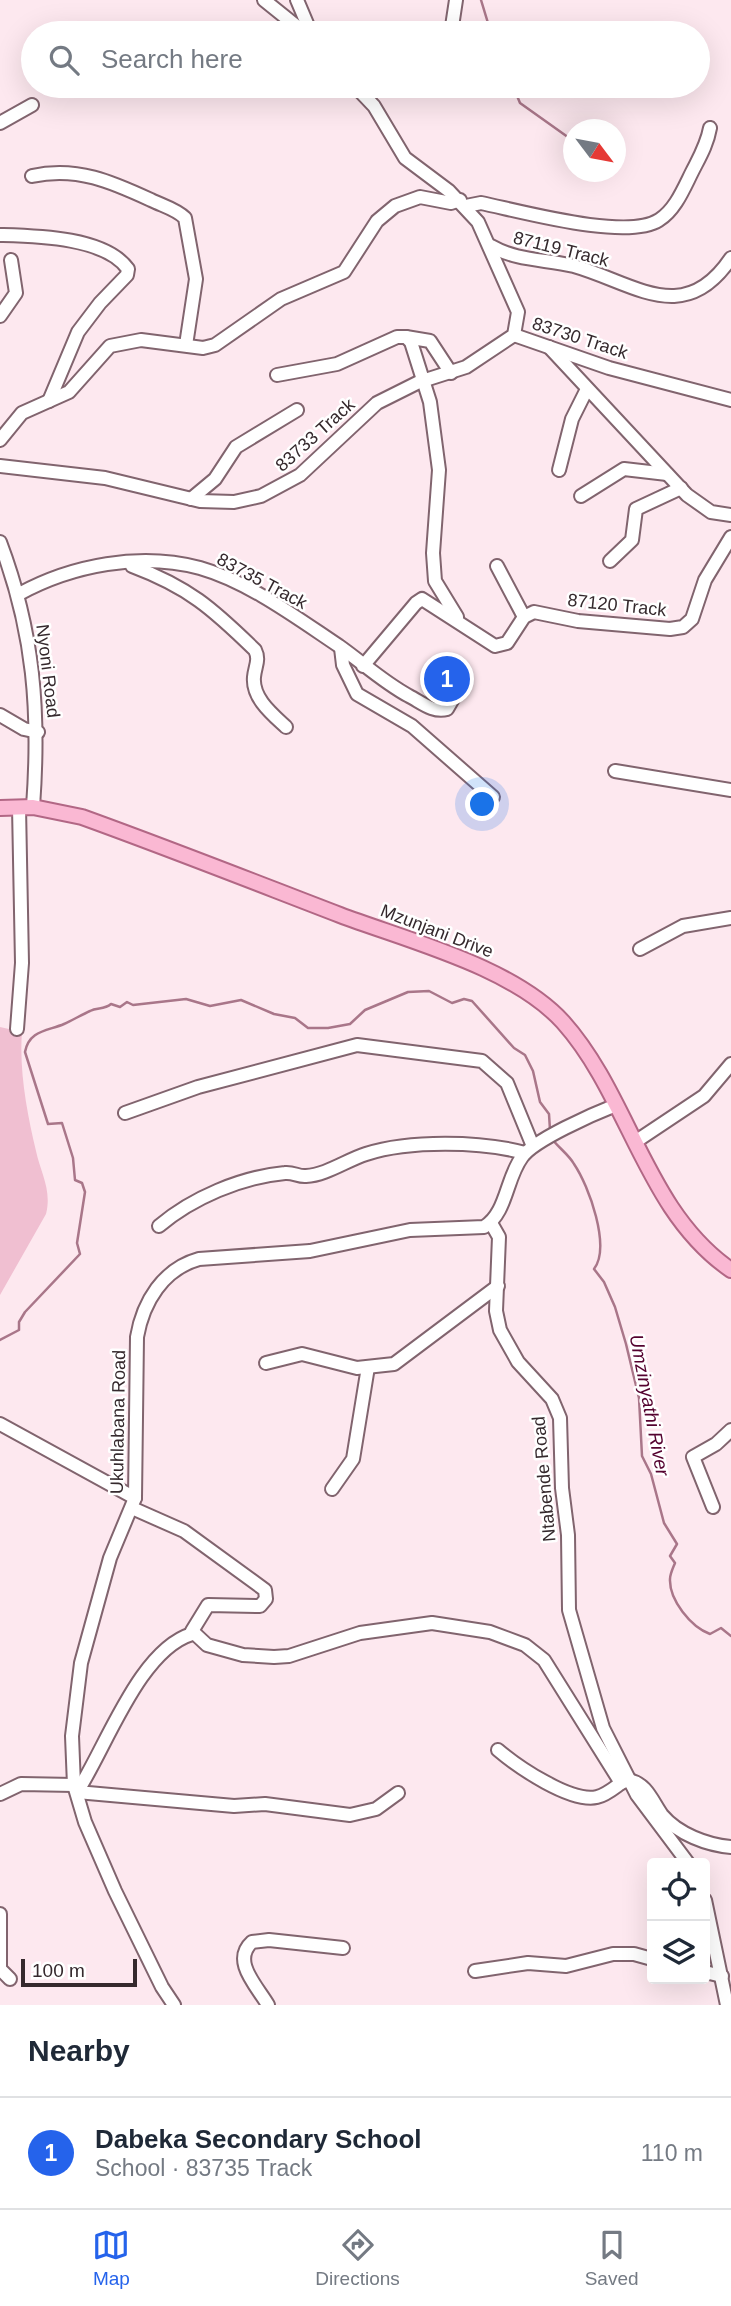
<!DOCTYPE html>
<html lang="en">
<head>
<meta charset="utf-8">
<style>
  body { margin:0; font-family:Arial,sans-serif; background:#f6f6f7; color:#1f2937 }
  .controls { position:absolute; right:21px; bottom:21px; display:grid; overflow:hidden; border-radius:7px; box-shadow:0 7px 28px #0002 }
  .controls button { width:63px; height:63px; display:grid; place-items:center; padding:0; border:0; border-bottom:2px solid #e0e1e3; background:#fff; color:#1f2937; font:35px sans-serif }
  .compass { position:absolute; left:563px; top:119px; width:63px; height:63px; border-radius:50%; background:#fff; box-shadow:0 7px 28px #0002; rotate:122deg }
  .scale { position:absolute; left:21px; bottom:18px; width:116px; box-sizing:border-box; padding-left:7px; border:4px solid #35292d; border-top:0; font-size:19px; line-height:24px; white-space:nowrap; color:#35292d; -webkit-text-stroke:5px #fff; paint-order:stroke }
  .you { position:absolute; left:483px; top:805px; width:24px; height:24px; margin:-18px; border:5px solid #fff; border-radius:50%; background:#1a73e8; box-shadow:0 0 0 10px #1a73e833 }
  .badge { display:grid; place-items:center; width:46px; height:46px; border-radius:50%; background:#2563eb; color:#fff; font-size:23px; font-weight:700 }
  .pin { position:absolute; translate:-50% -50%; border:4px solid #fff; box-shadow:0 2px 7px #0006 }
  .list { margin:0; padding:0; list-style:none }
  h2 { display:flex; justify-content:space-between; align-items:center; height:91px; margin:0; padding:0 28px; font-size:30px }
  h2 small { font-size:23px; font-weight:400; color:#747a83 }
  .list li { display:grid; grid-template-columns:46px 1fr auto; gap:21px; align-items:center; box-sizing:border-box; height:112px; padding:0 28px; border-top:2px solid #e0e1e3 }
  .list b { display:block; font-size:26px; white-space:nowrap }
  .list p { margin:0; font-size:23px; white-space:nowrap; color:#747a83 }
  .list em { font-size:23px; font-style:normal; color:#747a83 }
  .icon { flex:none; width:38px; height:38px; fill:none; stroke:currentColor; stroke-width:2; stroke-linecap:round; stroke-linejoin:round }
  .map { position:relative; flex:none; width:731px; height:2005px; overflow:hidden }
  .search { position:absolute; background:#fff; box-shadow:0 7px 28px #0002; left:21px; right:21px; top:21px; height:77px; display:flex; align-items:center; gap:18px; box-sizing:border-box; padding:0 24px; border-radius:38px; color:#747a83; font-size:26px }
  .sheet { height:203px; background:#fff }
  nav { display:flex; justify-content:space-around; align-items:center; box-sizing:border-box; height:98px; border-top:2px solid #e0e1e3; background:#fff; font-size:19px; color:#747a83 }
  nav a { display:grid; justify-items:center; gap:4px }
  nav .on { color:#2563eb }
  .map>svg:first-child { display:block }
</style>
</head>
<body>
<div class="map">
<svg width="731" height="2005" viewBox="0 0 731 2005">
  <rect width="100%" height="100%" fill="#fde8ef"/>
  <path fill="#f0bfd1" d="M0,1027L22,1032C19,1071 27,1113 36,1151C41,1174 52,1190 46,1214L0,1295Z"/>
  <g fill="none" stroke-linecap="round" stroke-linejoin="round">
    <g stroke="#a97689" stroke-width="2.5">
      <path d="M481,0L491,33"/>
      <path d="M513,86L520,103L572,140"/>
      <path d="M552,1139C559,1148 569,1155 574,1164C589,1186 611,1247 594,1269L604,1282L615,1307L626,1344L639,1398L642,1456L651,1474L664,1523L677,1544L670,1556L675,1563C673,1568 670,1574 670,1579C669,1600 691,1627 710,1634L721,1628L731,1636"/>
      <path d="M0,1340L19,1330V1322L25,1312L80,1254L77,1243L85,1192L82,1183L75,1180L73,1158L62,1123L48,1124L25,1052C29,1030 48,1031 64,1024C73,1020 81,1015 90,1011C97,1007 104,1010 111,1004L120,1007L127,1002L133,1005L186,999L210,1006L241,1000L274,1014L295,1018L308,1028H328L350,1024L365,1010L408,992L429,991L452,1003L464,999L472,1001L514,1048L525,1055L533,1071L540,1102L549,1114L550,1130"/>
    </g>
    <defs>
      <g id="minor">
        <path d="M264,0L305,33"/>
        <path d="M297,0L311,33"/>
        <path d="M451,33L456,0"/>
        <path d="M0,123L32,105"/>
        <path d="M32,176C77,166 112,182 151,200C163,206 176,209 185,218L196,279L186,345"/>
        <path d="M466,206L481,203C520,211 627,241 659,220C675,210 683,190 692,172C699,158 707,145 710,128"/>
        <path d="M0,235C36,236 105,237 128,269L127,275L100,303L78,332L49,401"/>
        <path d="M491,246C517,261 545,259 574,266C634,283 684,328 731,258"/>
        <path d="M0,316L16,293L11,260"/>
        <path d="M514,335L609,368L731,400"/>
        <path d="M406,337L430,341L451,373"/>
        <path d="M549,347L687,495L711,512L731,515"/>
        <path d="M277,375L337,364L397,337H406L411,342L430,402L439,470L433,553L435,581L457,617"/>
        <path d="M0,440L22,413L69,392L110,346L141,340L203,348L215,345L281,299L344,272L377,221L395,206L420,197L451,203L460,200"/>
        <path d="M0,466L105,478L200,501L234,502L261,496L300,475L377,403L419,382L466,367L514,335L518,312L478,222L449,191L405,158L374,106L355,86"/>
        <path d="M559,470L572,419L587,389"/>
        <path d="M581,496L624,469L667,474"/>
        <path d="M191,499L215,479L236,447L297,410"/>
        <path d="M0,542C34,632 40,712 33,807"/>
        <path d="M610,561L632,540L636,509L681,488"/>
        <path d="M132,566C188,587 212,608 255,650C260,660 255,666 254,677C252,698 272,714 286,727"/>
        <path d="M497,566L524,617"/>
        <path d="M19,594C72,565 140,552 200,568C249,582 297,618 339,646C363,663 383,682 409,696C421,702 433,713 447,709L458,690"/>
        <path d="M341,648L343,665L357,694L412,726L493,797"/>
        <path d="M363,666L416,603L422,599L495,646L507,643L524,617L534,612L578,621L670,629L683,627L692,619L705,580L731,537"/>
        <path d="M0,715L24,729L38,732"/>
        <path d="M615,771L731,790"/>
        <path d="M640,949L683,926L731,918"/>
        <path d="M17,1029L22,963L19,807"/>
        <path d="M125,1113L198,1087L357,1045L482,1061L507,1083L532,1144"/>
        <path d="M635,1142L704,1096L731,1064"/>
        <path d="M491,1223L499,1237L496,1311L500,1330L518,1362L552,1399L560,1418L562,1488L568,1535L569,1610L603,1728L637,1795L688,1863"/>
        <path d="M159,1226C192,1198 241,1177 285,1173C293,1172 299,1177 306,1176C326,1175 347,1160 366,1154C409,1140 481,1141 525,1153"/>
        <path d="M266,1363L302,1354L357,1368L394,1364L498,1286"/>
        <path d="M0,1424L135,1498"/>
        <path d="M332,1489L353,1459L368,1367"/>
        <path d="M713,1507L693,1457L716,1444L731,1430"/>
        <path d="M132,1508L184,1531L265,1590L266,1599L260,1606L208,1605L192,1631L207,1645L243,1655L274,1657L289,1656L360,1633L432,1623L490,1632L525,1645L544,1660L621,1783L629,1780C647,1784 652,1801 662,1815C678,1834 707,1845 731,1847"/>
        <path d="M192,1634C139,1650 106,1748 77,1792L234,1806L265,1804L350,1815L376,1809L398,1793"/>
        <path d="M498,1750C518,1767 571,1803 597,1797C606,1795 614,1788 621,1783"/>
        <path d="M0,1794L21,1784L74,1785"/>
        <path d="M705,1900L727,2005"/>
        <path d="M0,1914V1969L10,1979"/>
        <path d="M475,1971L528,1963L566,1966L613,1954H634L652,1959"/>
        <path d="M705,1972L722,1976"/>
        <path d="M174,2005L162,1987L115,1891L85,1822L74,1785L72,1736L81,1663L110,1558L135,1498L137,1337C143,1302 163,1269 199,1259L310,1251L410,1230L484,1227C507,1213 506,1178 522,1157C534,1140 593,1114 616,1105"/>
        <path d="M268,2005C257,1986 231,1961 252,1942L269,1940L343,1948"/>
      </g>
      <path id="major" d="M0,808L33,807L82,817C168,848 254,882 340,915C409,941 513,967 563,1022C630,1097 645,1211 731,1270"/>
    </defs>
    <use href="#minor" stroke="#81646e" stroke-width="16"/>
    <use href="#major" stroke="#b26785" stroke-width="18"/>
    <use href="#minor" stroke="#fff" stroke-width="12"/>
    <use href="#major" stroke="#fab8d3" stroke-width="14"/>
  </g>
  <g text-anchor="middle" stroke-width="5" stroke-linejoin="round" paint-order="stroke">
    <g font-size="18" fill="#35292d" stroke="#fff">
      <text transform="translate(561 249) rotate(14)" y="6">87119 Track</text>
      <text transform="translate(580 338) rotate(18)" y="6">83730 Track</text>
      <text transform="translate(315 435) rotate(-42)" y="6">83733 Track</text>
      <text transform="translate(262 581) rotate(28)" y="6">83735 Track</text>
      <text transform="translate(617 605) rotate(6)" y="6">87120 Track</text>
      <text transform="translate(48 671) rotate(83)" y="6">Nyoni Road</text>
      <text transform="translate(437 931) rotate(21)" y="6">Mzunjani Drive</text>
      <text transform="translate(118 1422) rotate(-89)" y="6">Ukuhlabana Road</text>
      <text transform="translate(544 1479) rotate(-95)" y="6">Ntabende Road</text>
    </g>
    <g font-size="19" font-style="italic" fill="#54022f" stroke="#fff">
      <text transform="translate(650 1405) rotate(79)" y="7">Umzinyathi River</text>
    </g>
  </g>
</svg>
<div class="controls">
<button><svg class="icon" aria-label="locate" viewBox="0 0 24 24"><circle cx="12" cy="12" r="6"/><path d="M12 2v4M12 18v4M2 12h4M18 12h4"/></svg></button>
<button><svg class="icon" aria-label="layers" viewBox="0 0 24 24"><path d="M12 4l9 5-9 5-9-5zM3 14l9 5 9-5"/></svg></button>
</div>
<svg class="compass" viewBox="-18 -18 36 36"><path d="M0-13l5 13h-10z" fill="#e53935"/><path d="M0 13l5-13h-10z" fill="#747a83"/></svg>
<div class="scale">100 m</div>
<div class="you"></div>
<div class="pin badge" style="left:447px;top:679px">1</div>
<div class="search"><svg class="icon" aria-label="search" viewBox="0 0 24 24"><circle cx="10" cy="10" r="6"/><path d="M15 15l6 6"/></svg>Search here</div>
</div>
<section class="sheet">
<h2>Nearby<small></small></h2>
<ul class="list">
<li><span class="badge">1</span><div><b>Dabeka Secondary School</b><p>School · 83735 Track</p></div><em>110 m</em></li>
</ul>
</section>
<nav>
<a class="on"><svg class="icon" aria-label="map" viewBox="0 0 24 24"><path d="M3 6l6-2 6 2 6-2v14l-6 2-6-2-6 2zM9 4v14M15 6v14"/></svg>Map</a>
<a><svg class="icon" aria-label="directions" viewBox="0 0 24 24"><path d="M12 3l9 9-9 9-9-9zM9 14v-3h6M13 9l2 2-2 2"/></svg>Directions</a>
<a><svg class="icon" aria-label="saved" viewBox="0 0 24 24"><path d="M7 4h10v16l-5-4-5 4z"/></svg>Saved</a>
</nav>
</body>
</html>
